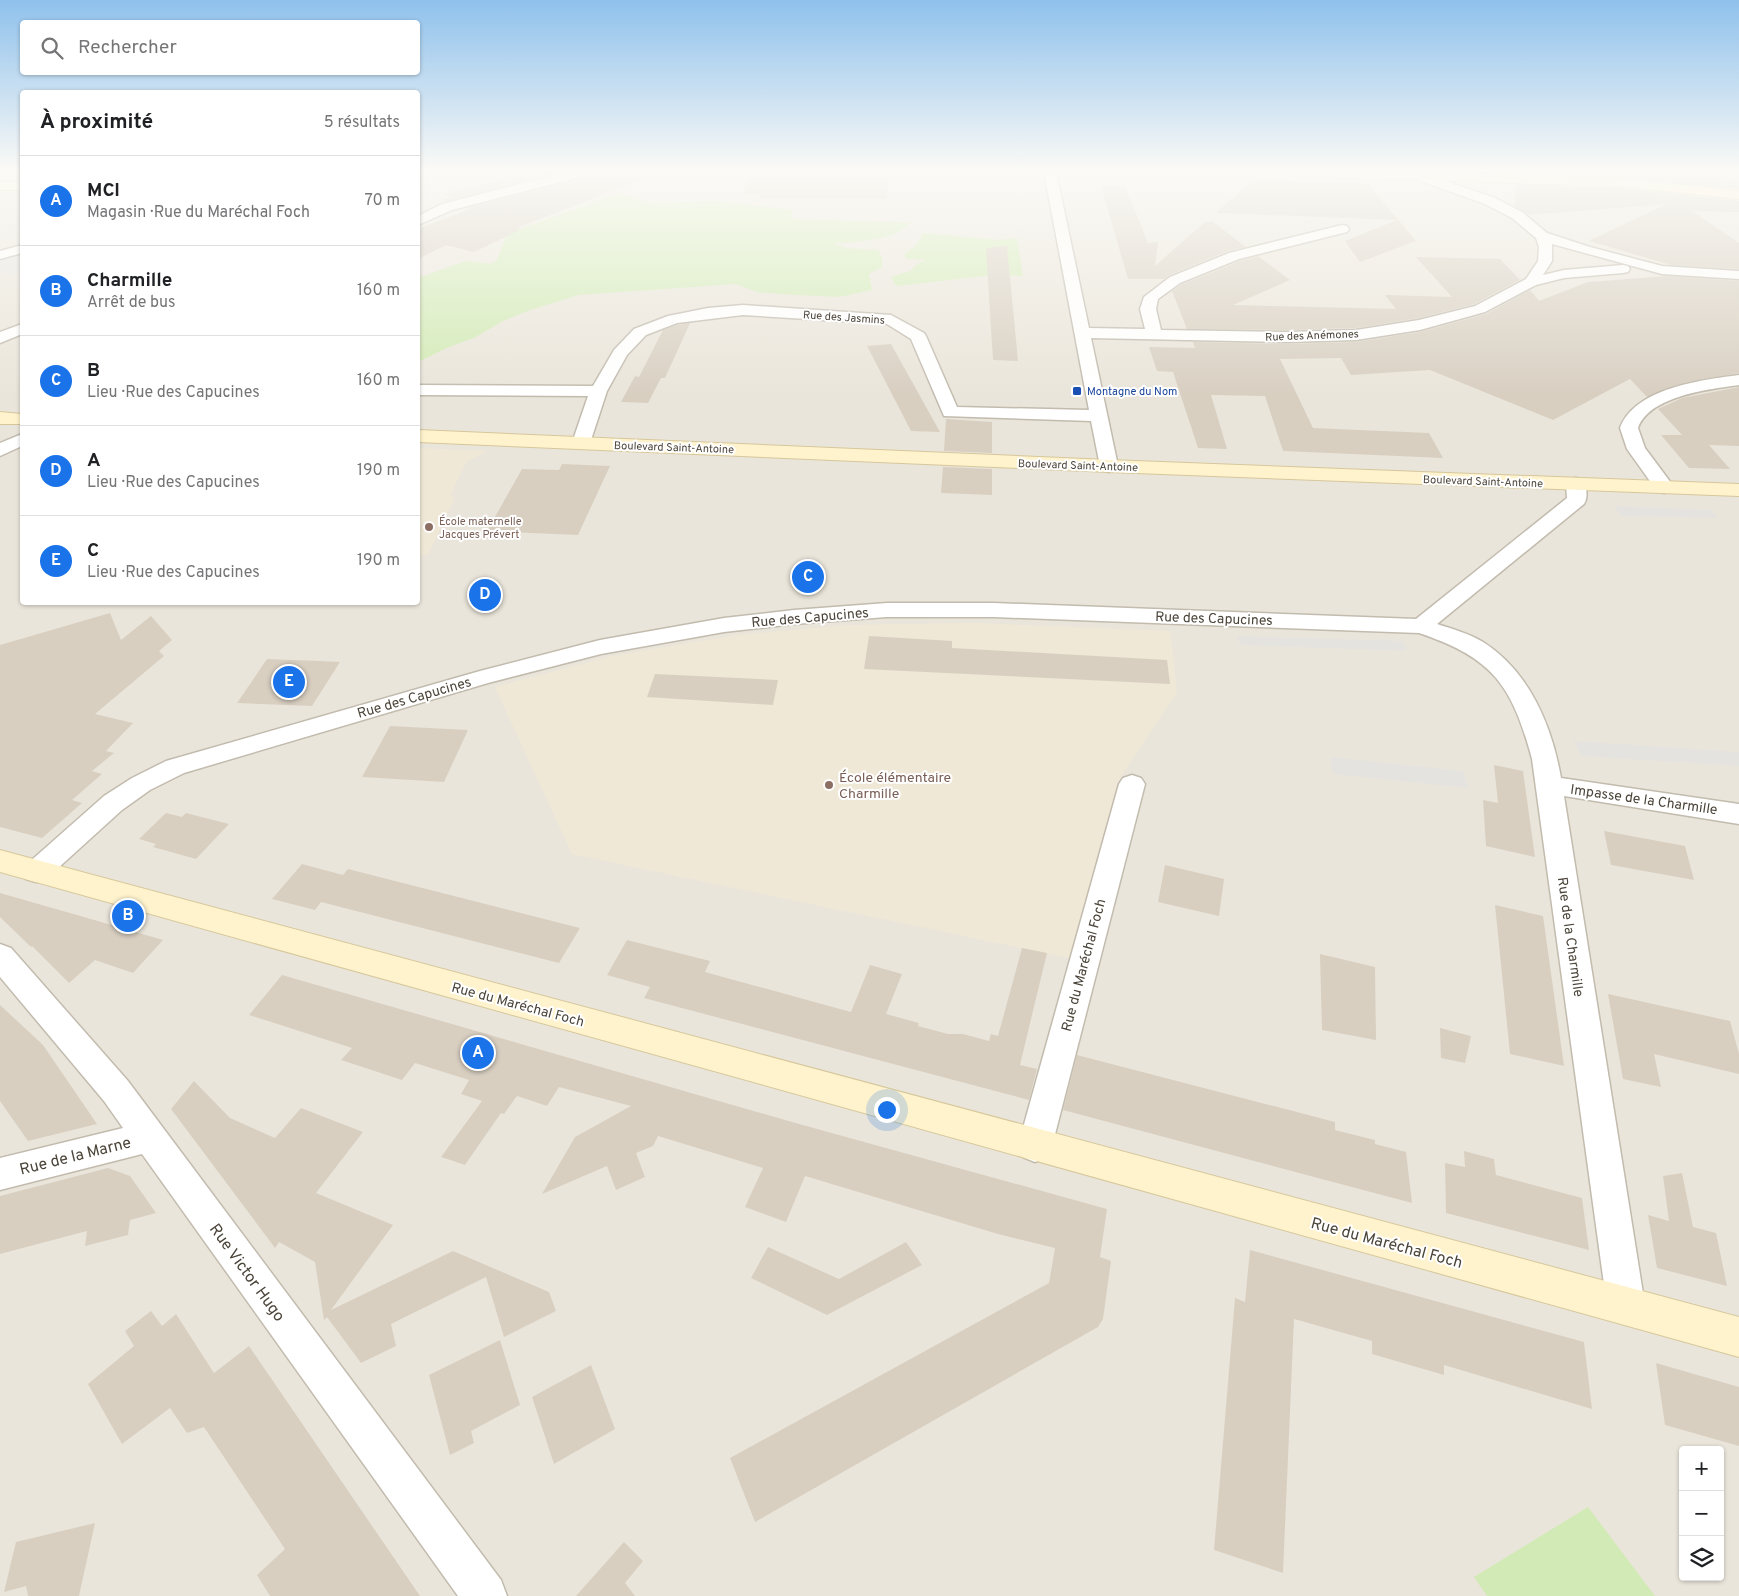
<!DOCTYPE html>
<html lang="fr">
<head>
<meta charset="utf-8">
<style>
  body { margin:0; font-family:Overpass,sans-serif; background:#f6f6f6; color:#202124 }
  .controls { position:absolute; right:15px; bottom:15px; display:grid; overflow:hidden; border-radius:5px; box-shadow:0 1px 4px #0004 }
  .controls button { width:45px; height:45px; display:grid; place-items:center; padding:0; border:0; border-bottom:1px solid #e0e0e0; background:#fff; color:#202124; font:25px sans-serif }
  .you { position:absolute; left:886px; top:1109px; width:18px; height:18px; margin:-12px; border:4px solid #fff; border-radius:50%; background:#1a73e8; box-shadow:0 0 0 8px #1a73e833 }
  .badge { display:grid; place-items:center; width:32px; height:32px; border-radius:50%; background:#1a73e8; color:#fff; font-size:16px; font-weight:700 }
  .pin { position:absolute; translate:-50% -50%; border:2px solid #fff; box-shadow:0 1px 5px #0006 }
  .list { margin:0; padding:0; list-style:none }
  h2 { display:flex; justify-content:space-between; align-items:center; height:65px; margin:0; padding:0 20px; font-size:21px }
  h2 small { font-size:16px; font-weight:400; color:#757577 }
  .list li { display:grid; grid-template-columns:32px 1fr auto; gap:15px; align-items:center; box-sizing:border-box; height:90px; padding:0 20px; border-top:1px solid #e0e0e0 }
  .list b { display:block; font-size:19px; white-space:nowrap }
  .list p { margin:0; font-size:16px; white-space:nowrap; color:#757577 }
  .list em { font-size:16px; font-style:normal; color:#757577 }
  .icon { flex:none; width:28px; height:28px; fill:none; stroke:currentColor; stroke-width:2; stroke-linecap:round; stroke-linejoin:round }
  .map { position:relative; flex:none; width:1739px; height:1596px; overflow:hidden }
  .search { position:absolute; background:#fff; box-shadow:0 1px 4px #0004; left:20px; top:20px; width:400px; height:55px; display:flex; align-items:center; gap:12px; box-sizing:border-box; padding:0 18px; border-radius:5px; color:#757577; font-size:19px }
  .panel { position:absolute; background:#fff; box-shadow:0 1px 4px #0004; left:20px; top:90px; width:400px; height:515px; border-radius:5px }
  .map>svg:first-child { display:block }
</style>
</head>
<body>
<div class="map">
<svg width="1739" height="1596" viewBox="0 0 1739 1596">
  <rect width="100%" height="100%" fill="#f6f3ec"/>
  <path fill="#eae5da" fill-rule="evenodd" d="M0,172H22V602H418V172H1739V1596H0ZM1683,1450H1720V1577H1683Z"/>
  <g fill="#efe8d6">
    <path d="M418,448L487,451L466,462L451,494L454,499L428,555H418Z"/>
    <path d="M975,623L1170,631L1177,692L1120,778L1069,958L572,854L495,687L612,656L737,635L847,625Z"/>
  </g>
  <g fill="#d2eab5">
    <path d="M618,193L650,203L716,201L793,210L792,219L911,223C891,242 859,241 833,244L847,248L878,250L882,257V267L869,274L872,290L839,297L778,294L757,292L736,284L579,295L530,310L503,321L474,338L449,347L418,362V278L466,261L491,264L497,260L507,234Z"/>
    <path d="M923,233L999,240L1017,238L1023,276L994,275L896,286L891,277L910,271L917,264L926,260L906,259L904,254L917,245Z"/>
    <path d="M1588,1507L1655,1596H1487L1474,1577Z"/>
  </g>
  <g fill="#e5e3e0">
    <path d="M22,252V271L12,275L0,271V259Z"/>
    <path d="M1614,506L1711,510L1718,518L1621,516Z"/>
    <path d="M1237,636L1403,641L1407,651L1240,645Z"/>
    <path d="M1574,741L1739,752V766L1581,756Z"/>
    <path d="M1330,757L1463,771L1468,788L1333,774Z"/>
  </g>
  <g fill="#d8cfc1">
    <path d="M536,172H558L446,201L442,200L451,197L444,194Z"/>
    <path d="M591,172H654V175L517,228L522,229L474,252L446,245L418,259V229L470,209L467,208L587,177Z"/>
    <path d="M749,172H888L887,199H760V195H743Z"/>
    <path d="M1516,172H1683L1710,175L1712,177L1739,181V189L1627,177Z"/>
    <path d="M1253,180L1368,184L1416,241L1360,262L1345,241L1397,220L1216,213Z"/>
    <path d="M1516,185L1627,189L1739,201V212L1692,211L1739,243V269L1671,265L1589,241L1666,204L1529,215L1515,206Z"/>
    <path d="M1101,186H1125L1148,243L1158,242L1155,266L1205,222H1213L1246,247L1228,251L1169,275L1164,279H1128Z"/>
    <path d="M1007,246L1018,361L993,360L986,248Z"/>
    <path d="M1258,256L1290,280L1233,305L1396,309L1385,295L1452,297L1416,257L1500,259L1520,280L1474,304L1419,318L1356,328L1286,330L1187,329L1172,291L1181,285L1240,261Z"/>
    <path d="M1669,276L1739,281V373L1688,382L1670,387L1647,397L1630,379L1553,420L1430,370L1351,375L1341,358L1280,359L1313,428L1429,433L1443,458L1283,451L1265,396L1211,395L1227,449L1198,448L1173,372L1157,371L1149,347L1195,348L1193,342L1286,344L1356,342L1420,332L1486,314L1530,290L1539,301L1588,282Z"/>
    <path d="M690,323L665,378H661L648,403L621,402L635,376L639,377L663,330L677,325Z"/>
    <path d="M891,344L940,432L911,431L867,346Z"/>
    <path d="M1739,387V446L1709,445L1730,469L1689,468L1661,435H1682L1658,409L1682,398Z"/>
    <path d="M946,419L992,422V453L944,451Z"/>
    <path d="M562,464L610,466L578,535L487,531L522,469L559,470Z"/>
    <path d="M943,467L992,469V495L941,493Z"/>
    <path d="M110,613L121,640L151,616L172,640L159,651L164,656L95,714L133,723L106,751L114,753L92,771L102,774L72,800L82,803L42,838L0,827V645Z"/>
    <path d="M869,636L952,641V648L1167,660L1170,684L864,669Z"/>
    <path d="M267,659L320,661L340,662L312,706L237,703Z"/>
    <path d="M655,674L778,680L773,705L647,697Z"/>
    <path d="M390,726L468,730L444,782L362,777Z"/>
    <path d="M1494,765L1523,771L1535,857L1486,846L1483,800L1498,803Z"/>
    <path d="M166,813L182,817L186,813L229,824L196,859L153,847L156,844L139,839Z"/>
    <path d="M1604,831L1685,846L1694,880L1611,865Z"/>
    <path d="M302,864L343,875L348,869L580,928L559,963L321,902L315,910L272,899Z"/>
    <path d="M1165,865L1224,879L1219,916L1158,902Z"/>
    <path d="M0,893L84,917L163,940L133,973L95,960L69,983L32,946L31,947L0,917Z"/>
    <path d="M1495,905L1543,916L1564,1066L1510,1054Z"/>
    <path d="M627,940L710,961L705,972L851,1012L870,965L902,974L886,1014L919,1023L918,1026L948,1034H963L989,1041L991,1034L998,1036L1022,948L1047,953L1020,1065L1037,1069L1029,1100L644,998L650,987L607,975Z"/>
    <path d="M1320,954L1375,967L1376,1040L1322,1030Z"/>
    <path d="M282,975L792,1122L1107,1209L1100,1257L1111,1261L1103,1319L1098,1327L755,1522L730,1458L1049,1283L1055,1248L998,1234L805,1176L786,1222L745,1207L763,1168L658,1136L653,1146L636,1153L645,1177L616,1190L607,1166L542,1194L575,1137L631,1106L559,1087L547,1106L517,1096L504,1114L501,1113L465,1165L441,1157L482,1101L461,1094L469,1080L415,1063L402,1080L341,1060L352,1048L249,1015Z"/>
    <path d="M1608,994L1730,1021L1739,1054V1074L1654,1054L1661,1087L1623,1079Z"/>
    <path d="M0,1005L43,1045L97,1124L28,1141L0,1101Z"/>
    <path d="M1440,1028L1471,1036L1465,1063L1441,1058Z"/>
    <path d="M1077,1055L1335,1122V1130L1375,1140V1144L1406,1152L1412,1203L1063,1110Z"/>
    <path d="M194,1081L230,1118L275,1138L301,1108L363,1132L316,1193L393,1225L331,1310L453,1251L549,1292L556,1311L504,1337L486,1277L391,1324L396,1346L361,1363L327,1317L324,1320L315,1262L279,1242L275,1248L171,1109Z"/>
    <path d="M1464,1151L1494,1159L1496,1175L1582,1198L1589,1250L1446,1213L1445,1163L1465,1167Z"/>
    <path d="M108,1168L130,1176L156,1213L130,1220L128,1235L85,1246L87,1231L0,1254V1196Z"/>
    <path d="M1682,1173L1693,1227L1716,1233L1727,1286L1657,1268L1648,1215L1669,1221L1663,1176Z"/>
    <path d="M906,1242L922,1265L827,1315L751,1278L768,1247L839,1279Z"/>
    <path d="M1250,1250L1584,1342L1592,1409L1444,1365V1375L1372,1354V1341L1294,1319L1283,1573L1214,1550L1235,1298L1245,1302Z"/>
    <path d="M151,1311L162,1326L176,1314L214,1373L249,1346L420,1596H270L257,1575L285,1549L204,1427L187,1433L170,1408L122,1444L88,1384L134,1346L125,1331Z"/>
    <path d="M500,1340L520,1405L471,1431L474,1443L450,1455L429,1375Z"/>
    <path d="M1656,1363L1739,1387V1446L1665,1425Z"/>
    <path d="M591,1365L615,1429L554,1464L532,1397Z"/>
    <path d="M95,1523L79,1596H28L26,1586L4,1592L16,1542Z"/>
    <path d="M624,1542L643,1561L625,1583L635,1596H576Z"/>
  </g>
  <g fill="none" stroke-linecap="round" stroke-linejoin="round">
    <defs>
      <g id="street">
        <path d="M567,172H589L587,175L452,210L418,225V216L442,204Z"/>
        <path d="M1044,172H1056L1089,328L1145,329L1140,309L1144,297L1170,277L1229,253L1342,225L1347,226L1349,229L1347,232L1239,259L1180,283L1158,299L1156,309L1161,330L1286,332L1356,330L1419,320L1475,306L1526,279L1538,261L1539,247L1536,238L1512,218L1485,204L1415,179L1413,176L1419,172L1495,198L1522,212L1547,233L1590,247L1662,266L1739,271V279L1662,274L1552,244V261L1543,275L1564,270L1623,265L1628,266L1630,269L1628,272L1623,273L1564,278L1536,285L1485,312L1420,330L1356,340L1286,342L1091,338L1118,466L1116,470L1109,472L1102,470L1100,466L1091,421L944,416L911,339L887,324L743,315L677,323L646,335L627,355L607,391L590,443L587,447L581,448L575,447L572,443L588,396L418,395V385L593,386L614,350L634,329L668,316L708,308L743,305L891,315L924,333L926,336L957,407L1089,410Z"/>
        <path d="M22,245V253L0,259V251Z"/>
        <path d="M22,324V334L0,343V332Z"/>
        <path d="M1739,375V385C1710,389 1649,396 1638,428L1645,448L1674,487L1671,491L1664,493L1657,491L1627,449L1620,428C1635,388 1701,380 1739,375Z"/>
        <path d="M22,434V446L0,456V443Z"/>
        <path d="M1576,478L1583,480C1587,486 1588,498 1584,504L1437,624C1453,629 1470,634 1483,642C1529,671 1552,726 1561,778L1739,804V824L1564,796L1645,1306L1639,1319L1626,1325L1613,1319L1607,1306L1532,759C1512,685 1493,658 1419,633L994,617H887L794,624L724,632L601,654L488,683L184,773L150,790L122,810L46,879L36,882L26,879L22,872L26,865L104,796L132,778L166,761L480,671L600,640L724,618L794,610L887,603H994L1416,619L1567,498L1566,484L1569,480Z"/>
        <path d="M1132,775L1141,778L1145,784L1052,1146L1047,1157L1035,1162L1023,1157L1018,1146L1119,784L1123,778Z"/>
        <path d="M0,944L11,948L128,1081L501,1580L507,1596H458L142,1154L0,1190V1158L123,1128L104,1101L0,977Z"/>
      </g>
      <g id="secondary">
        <path d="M1302,172H1430L1627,179L1739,191V199L1627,187L1308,176Z"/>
        <rect x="0" y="182" width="22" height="8"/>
        <path d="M0,412L22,414V424H0Z"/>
        <path d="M418,430L1109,460L1739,484V496L1109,472L418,442Z"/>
        <path d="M0,850L1739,1317V1357L0,872Z"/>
      </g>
    </defs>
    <use href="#street" stroke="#c2bbae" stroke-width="3"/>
    <use href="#secondary" stroke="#d6c79b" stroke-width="2"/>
    <use href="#street" fill="#fff" fill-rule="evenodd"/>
    <use href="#secondary" fill="#fff3cd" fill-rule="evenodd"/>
  </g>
  <linearGradient id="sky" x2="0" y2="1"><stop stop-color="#8fc1ec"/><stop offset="0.43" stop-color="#fbfaf6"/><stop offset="1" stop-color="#fbfaf6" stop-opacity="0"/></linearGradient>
  <rect width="1739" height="396" fill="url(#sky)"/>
  <rect fill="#1a4fb4" stroke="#fff" stroke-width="2" x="1072" y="386" width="10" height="10" rx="2.5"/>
  <g fill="#8d6e63" stroke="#fff" stroke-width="2">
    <circle cx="429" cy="527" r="5"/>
    <circle cx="829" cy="785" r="5"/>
  </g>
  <g text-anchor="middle" stroke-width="4" stroke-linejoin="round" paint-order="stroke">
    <g font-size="11" fill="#4b4439" stroke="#fff">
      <text transform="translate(844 317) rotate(4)" y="4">Rue des Jasmins</text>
      <text transform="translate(1312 335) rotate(-2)" y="4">Rue des Anémones</text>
      <text transform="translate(674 447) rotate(2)" y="4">Boulevard Saint-Antoine</text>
      <text transform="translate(1078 465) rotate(2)" y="4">Boulevard Saint-Antoine</text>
      <text transform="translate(1483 481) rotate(2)" y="4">Boulevard Saint-Antoine</text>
    </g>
    <g font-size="11" fill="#164399" stroke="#fff" text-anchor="start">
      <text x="1087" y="395">Montagne du Nom</text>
    </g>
    <g font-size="11" fill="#785e54" stroke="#fff" text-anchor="start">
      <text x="439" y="525">École maternelle<tspan x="439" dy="13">Jacques Prévert</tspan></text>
    </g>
    <g font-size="14" fill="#4b4439" stroke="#fff">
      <text transform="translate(810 617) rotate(-5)" y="5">Rue des Capucines</text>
      <text transform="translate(1214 618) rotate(2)" y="5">Rue des Capucines</text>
      <text transform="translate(414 697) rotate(-16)" y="5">Rue des Capucines</text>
      <text transform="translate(1644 799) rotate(8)" y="5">Impasse de la Charmille</text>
      <text transform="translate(1571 937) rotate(82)" y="5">Rue de la Charmille</text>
      <text transform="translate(1083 965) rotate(-75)" y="5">Rue du Maréchal Foch</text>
      <text transform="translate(518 1004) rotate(15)" y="5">Rue du Maréchal Foch</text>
    </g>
    <g font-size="14" fill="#785e54" stroke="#fff" text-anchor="start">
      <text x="839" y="782">École élémentaire<tspan x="839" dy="16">Charmille</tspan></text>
    </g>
    <g font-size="16" fill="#4b4439" stroke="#fff">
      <text transform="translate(75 1155) rotate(-14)" y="6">Rue de la Marne</text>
      <text transform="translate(1387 1242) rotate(15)" y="6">Rue du Maréchal Foch</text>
      <text transform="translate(248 1272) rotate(54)" y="6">Rue Victor Hugo</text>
    </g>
  </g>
</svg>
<div class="controls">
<button>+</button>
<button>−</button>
<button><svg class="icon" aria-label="layers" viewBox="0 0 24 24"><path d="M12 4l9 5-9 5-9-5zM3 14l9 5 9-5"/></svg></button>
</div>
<div class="you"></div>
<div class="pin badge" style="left:478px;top:1053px">A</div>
<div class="pin badge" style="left:128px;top:916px">B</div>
<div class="pin badge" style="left:808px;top:577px">C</div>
<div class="pin badge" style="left:485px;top:595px">D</div>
<div class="pin badge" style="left:289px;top:682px">E</div>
<div class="search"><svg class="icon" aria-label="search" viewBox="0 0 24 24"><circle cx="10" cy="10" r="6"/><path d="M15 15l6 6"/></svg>Rechercher</div>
<section class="panel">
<h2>À proximité<small>5 résultats</small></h2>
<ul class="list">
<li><span class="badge">A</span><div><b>MCI</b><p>Magasin · Rue du Maréchal Foch</p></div><em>70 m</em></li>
<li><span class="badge">B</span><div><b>Charmille</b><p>Arrêt de bus</p></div><em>160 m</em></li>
<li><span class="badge">C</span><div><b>B</b><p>Lieu · Rue des Capucines</p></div><em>160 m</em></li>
<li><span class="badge">D</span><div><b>A</b><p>Lieu · Rue des Capucines</p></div><em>190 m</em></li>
<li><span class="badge">E</span><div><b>C</b><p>Lieu · Rue des Capucines</p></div><em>190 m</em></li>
</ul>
</section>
</div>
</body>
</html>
